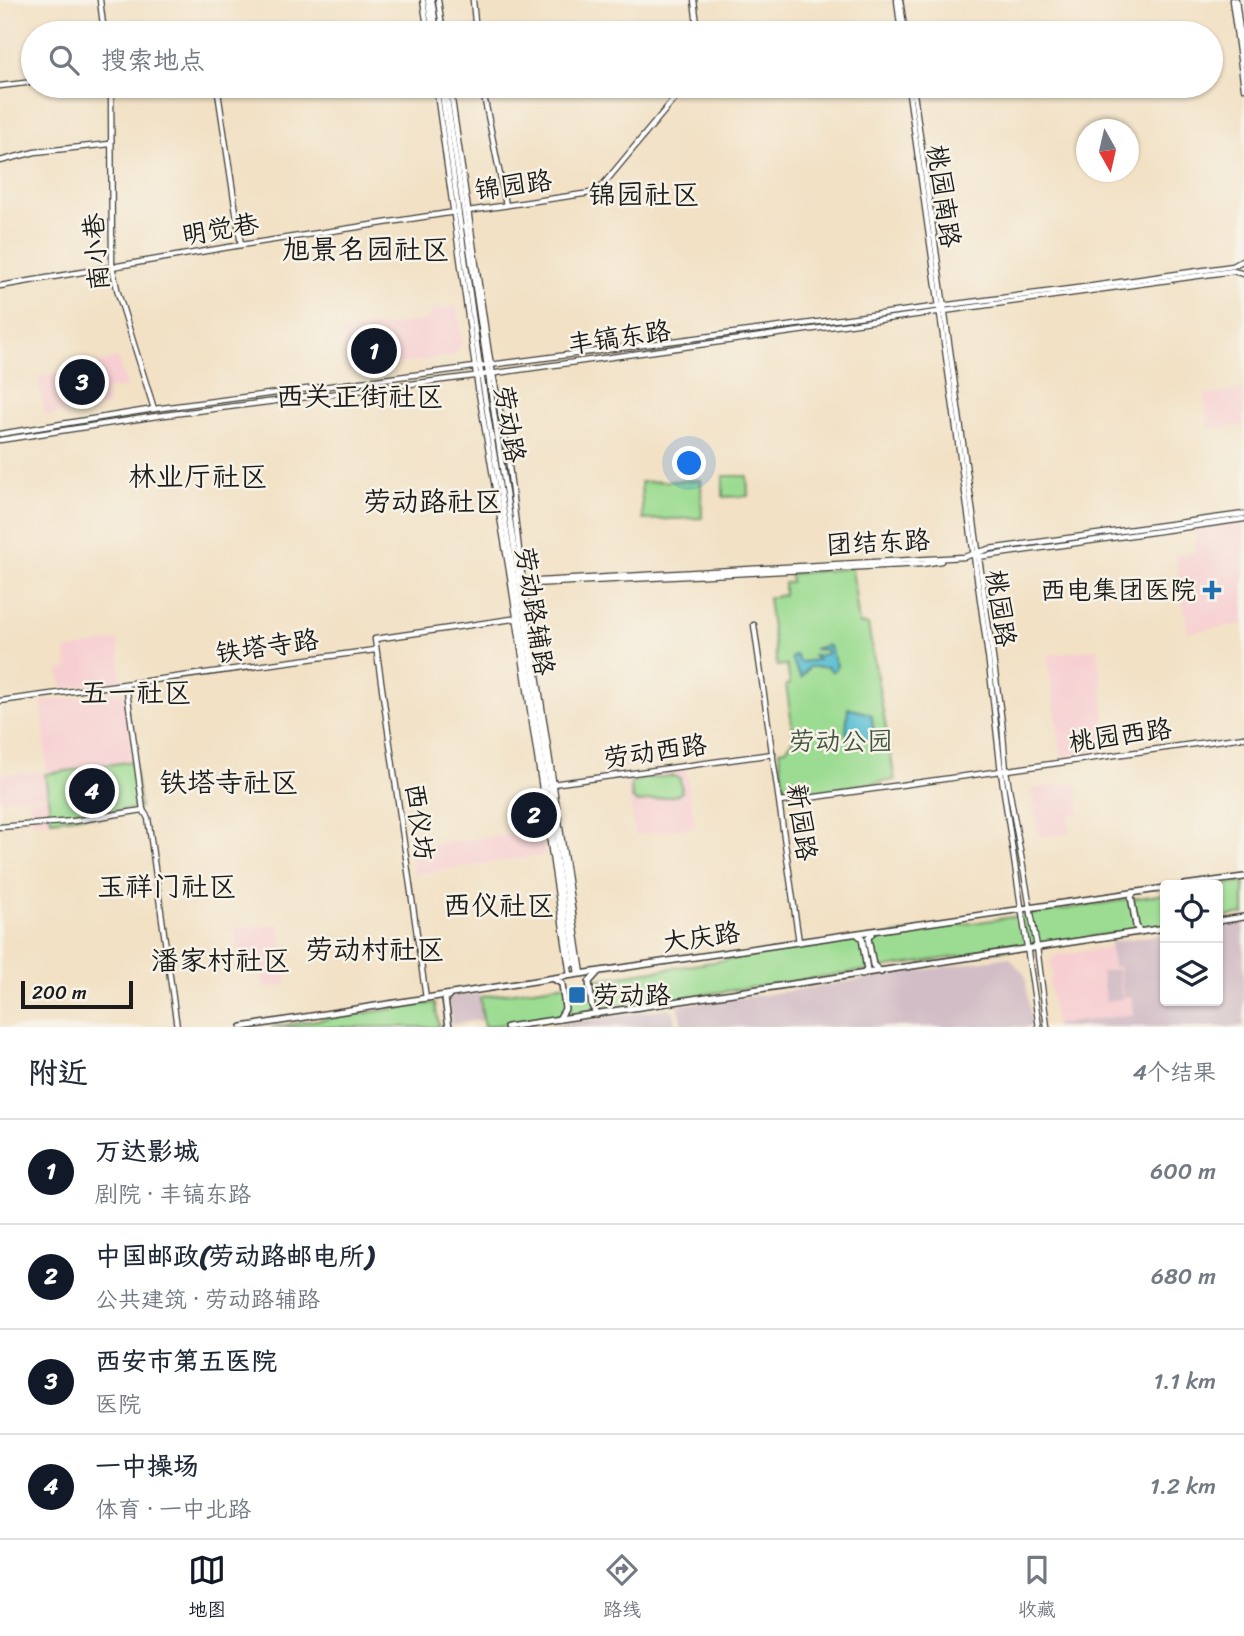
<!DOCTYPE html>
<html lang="zh">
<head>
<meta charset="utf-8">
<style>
  body { margin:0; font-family:Sriracha,"LXGW WenKai TC",sans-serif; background:#f6f6f7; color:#1f2937 }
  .controls { position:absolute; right:21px; bottom:21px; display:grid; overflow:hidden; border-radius:7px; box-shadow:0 2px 5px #0004 }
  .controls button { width:63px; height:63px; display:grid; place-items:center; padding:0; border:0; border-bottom:2px solid #e0e1e3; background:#fff; color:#1f2937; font:35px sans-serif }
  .compass { position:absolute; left:1076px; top:119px; width:63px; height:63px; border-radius:50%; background:#fff; box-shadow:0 2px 5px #0004; rotate:172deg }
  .scale { position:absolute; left:21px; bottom:18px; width:112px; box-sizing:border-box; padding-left:7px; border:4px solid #1c1c1c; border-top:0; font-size:19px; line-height:24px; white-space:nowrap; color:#1c1c1c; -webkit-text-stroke:5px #f7f3e8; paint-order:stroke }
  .you { position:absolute; left:690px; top:464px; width:24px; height:24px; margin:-18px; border:5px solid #fff; border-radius:50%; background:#1a73e8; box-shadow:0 0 0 10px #1a73e833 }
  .badge { display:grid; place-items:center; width:46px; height:46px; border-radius:50%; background:#111827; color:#fff; font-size:23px; font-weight:700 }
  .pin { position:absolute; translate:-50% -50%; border:4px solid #fff; box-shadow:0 2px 7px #0006 }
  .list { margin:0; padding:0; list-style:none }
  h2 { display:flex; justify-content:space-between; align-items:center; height:91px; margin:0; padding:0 28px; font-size:30px }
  h2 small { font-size:23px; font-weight:400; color:#747a83 }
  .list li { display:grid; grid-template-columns:46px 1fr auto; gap:21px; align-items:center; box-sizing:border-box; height:105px; padding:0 28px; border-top:2px solid #e0e1e3 }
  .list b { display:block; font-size:26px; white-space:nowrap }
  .list p { margin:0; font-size:23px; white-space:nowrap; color:#747a83 }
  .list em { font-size:23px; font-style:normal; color:#747a83 }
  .icon { flex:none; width:38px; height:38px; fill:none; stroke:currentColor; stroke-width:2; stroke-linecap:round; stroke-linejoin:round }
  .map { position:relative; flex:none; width:1244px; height:1027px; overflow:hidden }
  .search { position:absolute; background:#fff; box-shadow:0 2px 5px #0004; left:21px; right:21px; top:21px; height:77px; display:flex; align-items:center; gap:18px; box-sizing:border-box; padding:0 24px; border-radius:38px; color:#747a83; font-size:26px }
  .sheet { height:511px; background:#fff }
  nav { display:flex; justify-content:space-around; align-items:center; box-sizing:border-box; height:98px; border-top:2px solid #e0e1e3; background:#fff; font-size:19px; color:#747a83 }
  nav a { display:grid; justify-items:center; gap:4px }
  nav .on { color:#111827 }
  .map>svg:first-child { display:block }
</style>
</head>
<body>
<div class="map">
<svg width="1244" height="1027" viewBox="0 0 1244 1027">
  <rect width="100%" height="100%" fill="#f7f3e8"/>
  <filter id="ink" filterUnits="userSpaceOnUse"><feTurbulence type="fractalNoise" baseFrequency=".0143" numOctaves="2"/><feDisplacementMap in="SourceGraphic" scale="14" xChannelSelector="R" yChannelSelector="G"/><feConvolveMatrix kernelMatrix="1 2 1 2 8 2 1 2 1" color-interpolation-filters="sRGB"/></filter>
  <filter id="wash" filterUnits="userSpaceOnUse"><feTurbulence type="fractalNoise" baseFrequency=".00686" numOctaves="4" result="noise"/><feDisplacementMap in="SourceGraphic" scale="28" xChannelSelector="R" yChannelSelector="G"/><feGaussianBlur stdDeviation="1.57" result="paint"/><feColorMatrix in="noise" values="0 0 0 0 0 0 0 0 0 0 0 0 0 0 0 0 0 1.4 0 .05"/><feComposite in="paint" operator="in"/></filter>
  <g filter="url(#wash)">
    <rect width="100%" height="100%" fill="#f2e1c5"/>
    <g fill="#f7cfd2">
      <path d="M457,306L463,342L453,356L348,371L342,331L427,320L432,310Z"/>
      <path d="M118,357L127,387L106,390L108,405L45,416L38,377L69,373V363L88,358L91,366Z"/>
      <path d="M1244,390V425L1209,429L1204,395Z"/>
      <path d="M1244,523V624L1188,632L1175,555L1197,552L1195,529Z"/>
      <path d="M118,640L122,681L62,689L59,670L68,668L65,650Z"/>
      <path d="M1097,649L1109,750L1062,757L1047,655Z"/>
      <path d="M124,691L140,808L33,823L29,799L45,798V795L0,800V775L41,772L42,776L47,775L42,702Z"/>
      <path d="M686,769L695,827L635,835L626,777Z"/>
      <path d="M1076,782L1081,814L1068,816L1070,833L1039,837L1032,789Z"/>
      <path d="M541,831L545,855L414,874L410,847Z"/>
      <path d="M279,924L287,985L264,988L262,972L241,974L235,928Z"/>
      <path d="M1110,947L1113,966H1119L1123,996H1131L1134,1014L1055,1025L1049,980L1053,976L1050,961L1055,955Z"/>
    </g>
    <g fill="#d2bdc6">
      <path d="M1244,922V1027H1055V1025L1134,1014L1131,996L1123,997L1119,966L1113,967L1110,942L1165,934V1001H1218V926Z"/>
      <path d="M1009,957L1025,975L1032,1027H682L678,1005L749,997Z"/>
      <path d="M1118,969L1122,999L1106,1001L1101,972Z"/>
      <path d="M479,993L482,1020L452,1024L448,997Z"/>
      <path d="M668,1008L674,1012V1027H543Z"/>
    </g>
    <g fill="#9cdc92" stroke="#5c7c57" stroke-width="2">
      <path d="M723,476H747L748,496L723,497Z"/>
      <path d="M701,480L702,518L643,520L641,482Z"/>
      <path d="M852,568L859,624L868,625L895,780L811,792L810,784L784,788L779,750L786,749L794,738L786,685L790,684L787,665L777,666L768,598L784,595V583L791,582L790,574Z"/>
      <path d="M134,761L140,808L51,820L45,774Z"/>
      <path d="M672,776L680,778L682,792L677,795L637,803L632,798L631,784L639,779Z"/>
      <path d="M1244,882V914L1218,918V886Z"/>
      <path d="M1165,894V926L484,1027L480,997Z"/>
      <path d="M435,1003L439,1027H271L419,1005Z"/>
    </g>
    <g fill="#55bdd2" stroke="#386c77" stroke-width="2">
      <path d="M827,645L831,648L832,655L837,664L835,670L831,671L828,667H809L801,678L791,658L793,656L796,655L800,662L818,660L813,656L827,654V650L814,649Z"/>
      <path d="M848,708L871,714L875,738L849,742L846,731Z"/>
    </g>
  </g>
  <g filter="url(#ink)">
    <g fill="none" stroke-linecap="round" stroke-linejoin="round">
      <defs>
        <g id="secondary">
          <path d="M100,0L104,33"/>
          <path d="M423,0L428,33"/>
          <path d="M428,0L433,33"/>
          <path d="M432,0L437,33"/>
          <path d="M438,0L443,33"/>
          <path d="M473,0L476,33"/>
          <path d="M694,0L698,33"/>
          <path d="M897,0L901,33"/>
          <path d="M900,0L905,33"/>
          <path d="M1232,0L1244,88"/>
          <path d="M1236,0L1244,62"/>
          <path d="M0,86L33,82"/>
          <path d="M111,86L112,266L118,293L154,409"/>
          <path d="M217,86L241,245"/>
          <path d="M436,86L478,388L510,576L570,975"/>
          <path d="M441,86L480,367L515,582L572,964"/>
          <path d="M445,86L578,974"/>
          <path d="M450,86L489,354L506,441L522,575L582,974"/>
          <path d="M482,86L506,205"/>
          <path d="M908,86L989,663L1001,772L1039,1027"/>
          <path d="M913,86L1002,722L1006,771L1037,947L1047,1027"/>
          <path d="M0,161L35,152L110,144"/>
          <path d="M468,211L597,192L685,86"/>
          <path d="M0,286L241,245L455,212"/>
          <path d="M0,434L154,409L1093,286L1233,266L1242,261"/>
          <path d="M0,440L157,416L482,375L1233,271L1244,274"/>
          <path d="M978,557L1244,519"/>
          <path d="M522,582L964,557L989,549L1244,514"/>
          <path d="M524,582L531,584L922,564L941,561"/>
          <path d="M754,625L799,942"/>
          <path d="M126,684L143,810L148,818L177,1027"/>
          <path d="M0,701L375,650"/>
          <path d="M552,784L773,754"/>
          <path d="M780,802L1244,737"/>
          <path d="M0,827L74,821L143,810"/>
          <path d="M426,998L375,639L519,618"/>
        </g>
        <g id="primary">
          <path d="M1184,885L1244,877"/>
          <path d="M1134,893L1131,896L1136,926L1140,932"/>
          <path d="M1218,921L1244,917"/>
          <path d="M872,933L868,938L873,965L881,972"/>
          <path d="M857,934L862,938L867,970L862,975"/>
          <path d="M554,979L562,984L565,1009L559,1019"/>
          <path d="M448,996L445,999L449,1027"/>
          <path d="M597,1014L592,1006L589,982L598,972"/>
          <path d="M242,1027L573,975L1165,888"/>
          <path d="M507,1027L1165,928"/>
        </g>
      </defs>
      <use href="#secondary" stroke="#3c3a35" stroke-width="7"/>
      <use href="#primary" stroke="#3c3a35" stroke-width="8"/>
      <use href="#secondary" stroke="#fff" stroke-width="4.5"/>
      <use href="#primary" stroke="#fff" stroke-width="5"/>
    </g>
  </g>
  <g fill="#1f6fb2" stroke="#f7f3e8" stroke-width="2.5">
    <path d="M1208.5 579.5h7v7h7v7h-7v7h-7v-7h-7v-7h7z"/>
    <rect x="568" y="986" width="18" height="18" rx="3.5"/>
  </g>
  <g text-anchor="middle" stroke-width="5" stroke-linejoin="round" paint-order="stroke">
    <g font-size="26" fill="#1c1c1c" stroke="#f7f3e8">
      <text transform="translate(513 185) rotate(-8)" y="9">锦园路</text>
      <text transform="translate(944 196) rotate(82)" y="9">桃园南路</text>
      <text transform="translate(220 229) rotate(-9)" y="9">明觉巷</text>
      <text transform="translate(96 252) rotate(-95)" y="9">南小巷</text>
      <text transform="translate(619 337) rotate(-8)" y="9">丰镐东路</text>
      <text transform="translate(510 424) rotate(81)" y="9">劳动路</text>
      <text transform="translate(878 542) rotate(-3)" y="9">团结东路</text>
      <text transform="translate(1001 608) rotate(82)" y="9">桃园路</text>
      <text transform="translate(535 611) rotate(81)" y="9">劳动路辅路</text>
      <text transform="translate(267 646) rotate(-8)" y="9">铁塔寺路</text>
      <text transform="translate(1120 735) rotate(-8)" y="9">桃园西路</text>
      <text transform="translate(655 751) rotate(-8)" y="9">劳动西路</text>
      <text transform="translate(420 822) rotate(82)" y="9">西仪坊</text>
      <text transform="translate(802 822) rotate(82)" y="9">新园路</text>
      <text transform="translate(701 937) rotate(-8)" y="9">大庆路</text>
    </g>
    <g font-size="26" fill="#1c1c1c" stroke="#f7f3e8" text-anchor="end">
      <text x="1196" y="599">西电集团医院</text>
      <text x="593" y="1004" text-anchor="start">劳动路</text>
    </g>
    <g font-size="26" fill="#42563f" stroke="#f7f3e8">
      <text x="841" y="750">劳动公园</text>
    </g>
    <g font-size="28" fill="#1c1c1c" stroke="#f7f3e8">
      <text x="644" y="204">锦园社区</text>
      <text x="366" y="259">旭景名园社区</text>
      <text x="360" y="406">西关正街社区</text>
      <text x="198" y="486">林业厅社区</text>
      <text x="433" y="511">劳动路社区</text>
      <text x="136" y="702">五一社区</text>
      <text x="229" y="792">铁塔寺社区</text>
      <text x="167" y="896">玉祥门社区</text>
      <text x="499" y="915">西仪社区</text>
      <text x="375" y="959">劳动村社区</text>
      <text x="221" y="970">潘家村社区</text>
    </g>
  </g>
</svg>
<div class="controls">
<button><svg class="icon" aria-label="locate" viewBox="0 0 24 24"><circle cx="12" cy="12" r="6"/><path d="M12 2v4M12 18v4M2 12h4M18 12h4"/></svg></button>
<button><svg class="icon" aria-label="layers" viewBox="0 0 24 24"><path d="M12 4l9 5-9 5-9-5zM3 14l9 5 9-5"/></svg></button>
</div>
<svg class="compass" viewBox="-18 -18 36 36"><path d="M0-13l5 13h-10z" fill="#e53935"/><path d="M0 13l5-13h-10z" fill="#747a83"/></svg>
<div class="scale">200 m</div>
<div class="you"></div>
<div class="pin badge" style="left:374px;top:351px">1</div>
<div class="pin badge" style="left:534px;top:815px">2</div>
<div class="pin badge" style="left:82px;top:382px">3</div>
<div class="pin badge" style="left:92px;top:791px">4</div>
<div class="search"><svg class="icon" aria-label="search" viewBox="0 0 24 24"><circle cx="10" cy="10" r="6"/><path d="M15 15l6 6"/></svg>搜索地点</div>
</div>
<section class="sheet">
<h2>附近<small>4个结果</small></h2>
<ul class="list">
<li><span class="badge">1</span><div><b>万达影城</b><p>剧院 · 丰镐东路</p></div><em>600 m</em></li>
<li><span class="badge">2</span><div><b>中国邮政(劳动路邮电所)</b><p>公共建筑 · 劳动路辅路</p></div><em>680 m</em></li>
<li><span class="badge">3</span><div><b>西安市第五医院</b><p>医院</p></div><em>1.1 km</em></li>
<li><span class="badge">4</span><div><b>一中操场</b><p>体育 · 一中北路</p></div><em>1.2 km</em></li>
</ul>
</section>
<nav>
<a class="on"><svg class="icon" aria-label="map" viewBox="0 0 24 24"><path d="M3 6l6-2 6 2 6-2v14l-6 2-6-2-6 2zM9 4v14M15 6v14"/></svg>地图</a>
<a><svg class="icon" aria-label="directions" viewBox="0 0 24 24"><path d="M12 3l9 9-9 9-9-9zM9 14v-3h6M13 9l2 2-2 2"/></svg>路线</a>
<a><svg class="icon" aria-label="saved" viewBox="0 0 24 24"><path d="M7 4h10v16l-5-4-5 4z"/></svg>收藏</a>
</nav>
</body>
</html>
